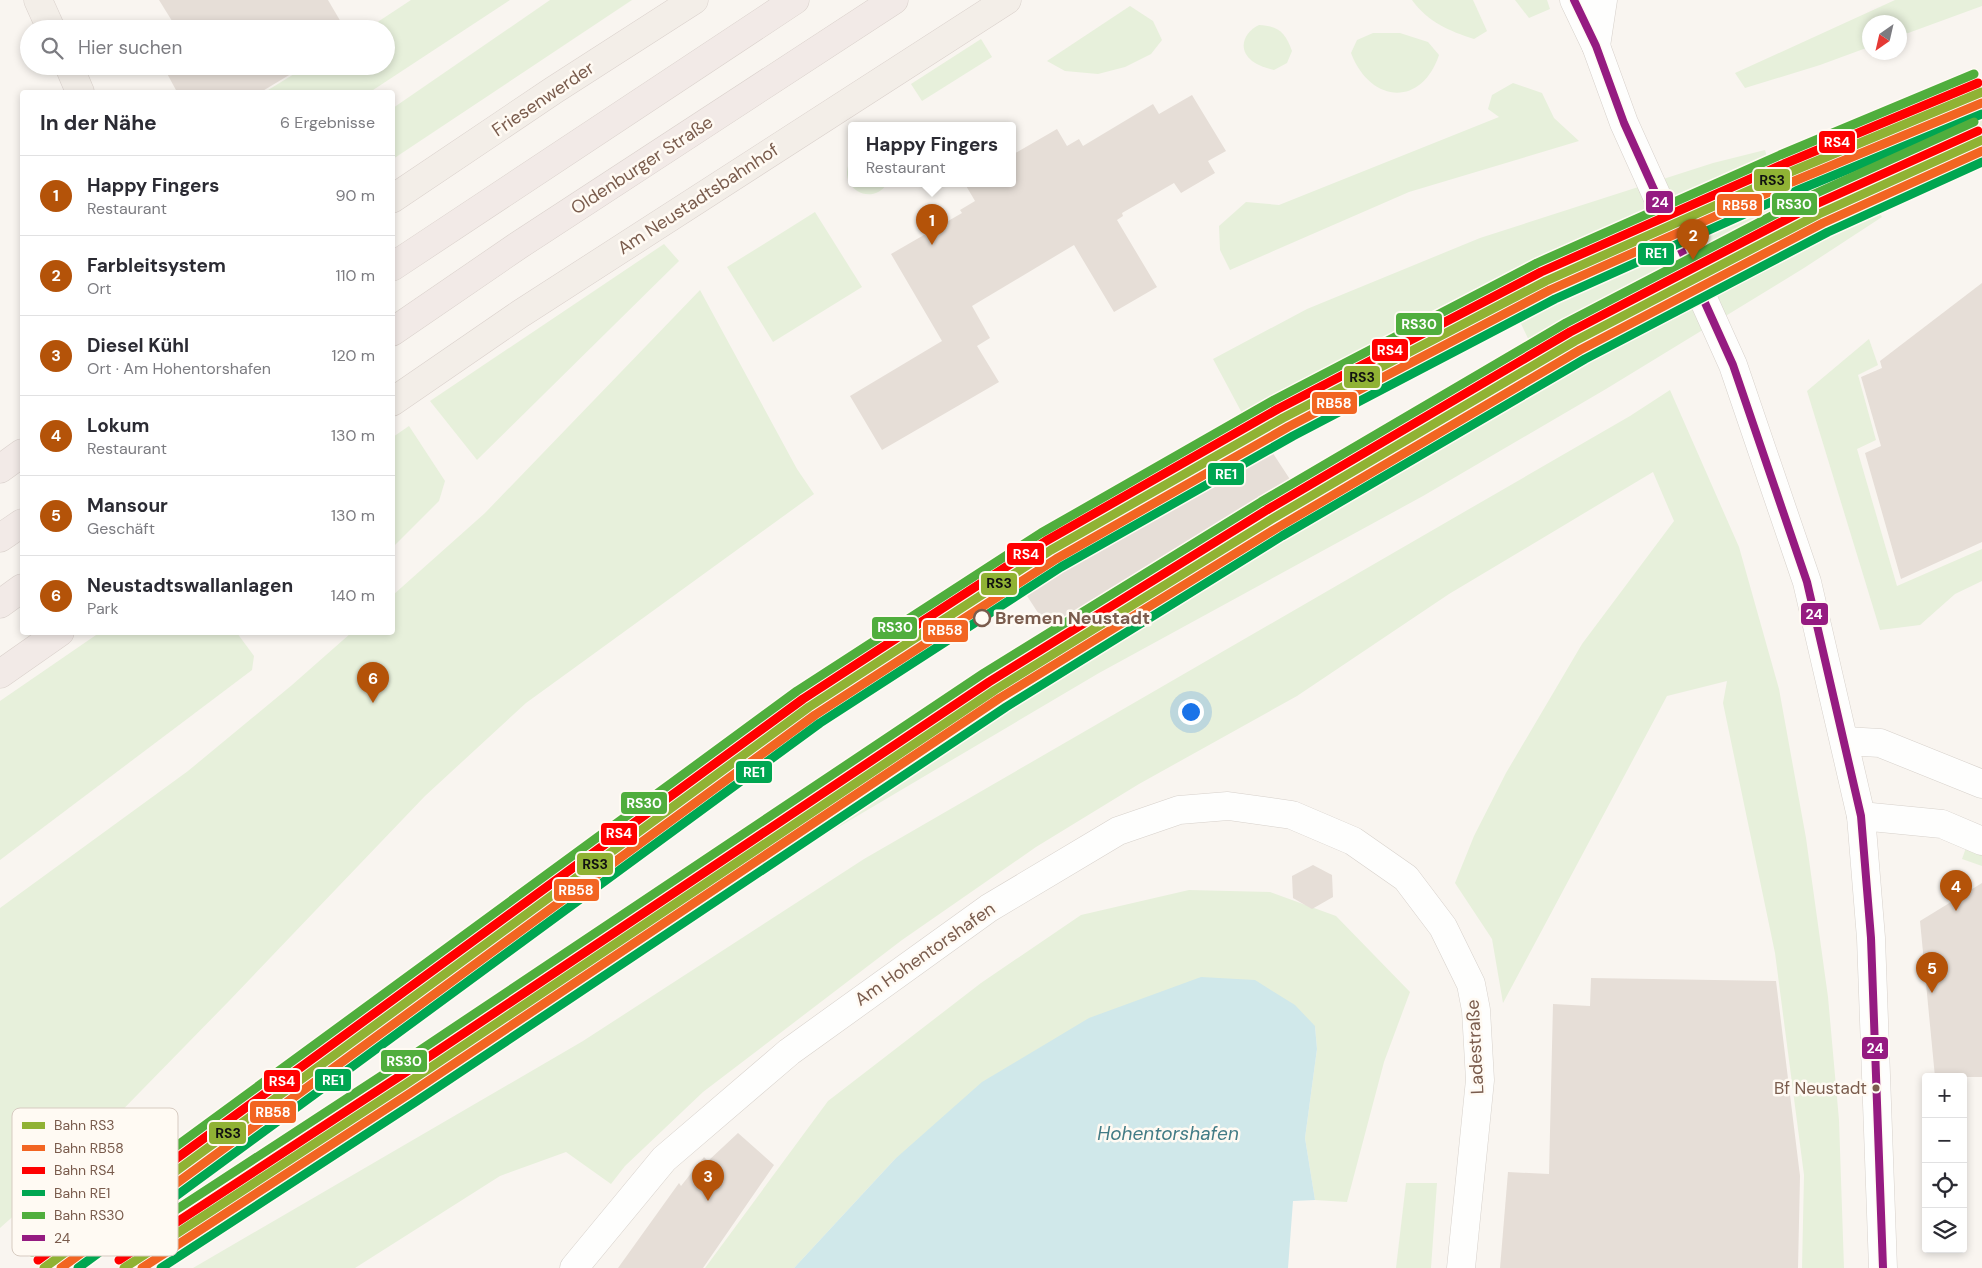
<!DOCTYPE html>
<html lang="de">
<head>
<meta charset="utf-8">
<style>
  body { margin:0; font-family:"DM Sans",sans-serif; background:#f2f2f3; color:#2b2b33 }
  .controls { position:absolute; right:15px; bottom:15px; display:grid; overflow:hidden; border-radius:5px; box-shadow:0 2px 8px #0003 }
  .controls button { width:45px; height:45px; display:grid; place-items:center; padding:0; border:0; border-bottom:1px solid #e1e1e2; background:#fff; color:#2b2b33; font:25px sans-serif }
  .compass { position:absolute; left:1862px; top:15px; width:45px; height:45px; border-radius:50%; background:#fff; box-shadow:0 2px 8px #0003; rotate:214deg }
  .you { position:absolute; left:1190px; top:711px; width:18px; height:18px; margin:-12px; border:4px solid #fff; border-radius:50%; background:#1a73e8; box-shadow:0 0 0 8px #1a73e833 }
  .badge { display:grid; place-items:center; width:32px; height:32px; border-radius:50%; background:#b45309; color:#fff; font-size:16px; font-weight:700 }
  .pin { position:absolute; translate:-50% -41px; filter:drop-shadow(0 1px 2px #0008) }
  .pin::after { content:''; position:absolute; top:26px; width:18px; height:15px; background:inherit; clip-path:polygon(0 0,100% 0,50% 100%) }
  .popup { position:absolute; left:848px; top:122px; width:168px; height:65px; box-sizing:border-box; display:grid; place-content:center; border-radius:5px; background:#fff; filter:drop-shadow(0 1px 4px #0005); font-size:16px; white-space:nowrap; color:#7c7c81 }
  .popup b { font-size:19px; color:#2b2b33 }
  .popup::after { content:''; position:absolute; left:50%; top:100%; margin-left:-10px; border:10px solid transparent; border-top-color:#fff }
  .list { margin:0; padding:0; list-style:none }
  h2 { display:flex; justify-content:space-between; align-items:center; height:65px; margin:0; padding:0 20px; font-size:21px }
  h2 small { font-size:16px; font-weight:400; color:#7c7c81 }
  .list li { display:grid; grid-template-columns:32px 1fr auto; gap:15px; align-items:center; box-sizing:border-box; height:80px; padding:0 20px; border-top:1px solid #e1e1e2 }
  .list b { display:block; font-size:19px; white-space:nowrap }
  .list p { margin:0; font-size:16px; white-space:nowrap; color:#7c7c81 }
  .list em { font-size:16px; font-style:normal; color:#7c7c81 }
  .icon { flex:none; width:28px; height:28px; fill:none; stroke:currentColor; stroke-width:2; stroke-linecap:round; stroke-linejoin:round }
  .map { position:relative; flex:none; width:1982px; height:1268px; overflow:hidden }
  .search { position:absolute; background:#fff; box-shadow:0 2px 8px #0003; left:20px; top:20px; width:375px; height:55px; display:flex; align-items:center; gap:12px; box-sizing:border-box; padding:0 18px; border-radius:28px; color:#7c7c81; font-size:19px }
  .panel { position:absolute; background:#fff; box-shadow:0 2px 8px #0003; left:20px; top:90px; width:375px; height:545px; border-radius:5px }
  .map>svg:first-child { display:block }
</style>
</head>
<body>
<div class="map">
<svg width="1982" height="1268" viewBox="0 0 1982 1268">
  <rect width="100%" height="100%" fill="#f9f5f0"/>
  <g fill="#e7f0db">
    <path d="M411,0H510L370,92H265L307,66H386V29H367Z"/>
    <path d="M550,0H632L393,159V108Z"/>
    <path d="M1412,0H1473L1487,31L1474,39C1449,31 1428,22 1412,0Z"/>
    <path d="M1515,0H1547L1550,9L1529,18Z"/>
    <path d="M1895,0H1982V6L1900,36V22H1870L1869,47L1820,65L1745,88L1735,73Z"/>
    <path d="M1130,6L1153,21L1162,40L1151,54L1125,67L1098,74L1065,71L1047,61Z"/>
    <path d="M1259,25C1279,26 1285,32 1292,51L1287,63L1274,70C1266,68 1259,66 1252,61C1237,49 1244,32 1259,25Z"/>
    <path d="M1373,33H1400L1428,42L1439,55C1421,108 1370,103 1351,53L1357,40Z"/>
    <path d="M981,39L992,57L922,101L911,84Z"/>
    <path d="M1513,83L1542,93L1554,118L1579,141L1409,192L1230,270L1220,250L1219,226L1246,202L1279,205L1499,117L1488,109L1492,95Z"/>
    <path d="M1982,109V127L1856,183L1744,238L1533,349L1514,309L1742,206Z"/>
    <path d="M1765,150L1767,157L1559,247L1414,320L1243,415L1213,359L1307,309L1480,238L1713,163Z"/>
    <path d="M852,158V184H887C869,209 834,184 852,158Z"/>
    <path d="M1874,205L1882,217L1804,268L1606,389L1423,496L1099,673L820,838L813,826L1005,702L1271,535L1586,350Z"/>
    <path d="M815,212L862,287L773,342L727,267Z"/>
    <path d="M664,244L679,261L477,460L430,401Z"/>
    <path d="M700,290L797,469L814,494L526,703L425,796L229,1001L55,1179L0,1228V908L188,771L292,685L351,633L392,632L393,595L485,513Z"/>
    <path d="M1869,339L1878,365L1858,375L1876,440L1857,449L1897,586L1982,549V581L1955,594L1920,625L1880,630L1807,391Z"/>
    <path d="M1670,390L1739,547L1779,689L1806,838L1828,997L1839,1120L1844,1268H1802L1804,1175L1775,953L1723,703L1727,681L1667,696L1503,1003L1492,939L1455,883L1474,836L1506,773L1582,644L1674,521L1653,472L1449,594L1297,696L1139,784L1036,847L902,940L703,1092L625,1166L611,1184L566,1152L500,1176L355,1268H193L583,1041L864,859L1630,416Z"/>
    <path d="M409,426L445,481L439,501L393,547V437Z"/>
    <path d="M99,633H237L254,656L252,670L0,860V701Z"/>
    <path d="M1967,845L1982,851V866L1962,859Z"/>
    <path d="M1189,890L1270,892L1336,916L1410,992L1384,1062L1347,1202L1315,1200L1305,1138L1317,1049L1315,1026L895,1159L794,1268H705L828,1101L981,983L1081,915Z"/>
    <path d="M1406,1183H1437L1431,1268H1396Z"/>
  </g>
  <path fill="#d0e8ea" d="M1201,977L1255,980L1295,1005L1315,1026L1317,1049L1305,1138L1315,1200L1293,1201L1288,1268H794L895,1159L982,1082L1089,1018Z"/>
  <g fill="#e6ded7">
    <path d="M159,0H328L345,29H177Z"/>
    <path d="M163,66H304L261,92H177Z"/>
    <path d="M1192,95L1226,151L1208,161L1215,173L1181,193L1174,183L1122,213L1123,216L1117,220L1157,287L1114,312L1074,245L972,306L990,338L977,346L999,382L882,450L850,396L942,341L891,254L962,213L960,210L975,201L965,184H1012V155L1057,129L1067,146L1079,139L1083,146L1153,104L1159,114Z"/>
    <path d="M1982,283V542L1901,579L1865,453L1881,446L1861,377L1882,368L1880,361Z"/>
    <path d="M1263,438L1295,487L1173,559L1053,636L1020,585L1140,509Z"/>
    <path d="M1313,865L1332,875L1333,897L1312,909L1293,898L1292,876Z"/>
    <path d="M1982,883V1077H1935L1920,921Z"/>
    <path d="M1591,978L1776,981L1800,1176L1798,1268H1500L1508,1172L1549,1174L1553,1004L1590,1006Z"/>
    <path d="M738,1133L774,1165L703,1268H618L679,1183L681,1186L704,1157L708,1161Z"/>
  </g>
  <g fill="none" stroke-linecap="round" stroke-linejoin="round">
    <defs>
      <g id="minor">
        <path d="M1574,0L1596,46L1624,123L1733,365L1807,582L1861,816L1871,938L1883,1268"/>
        <path d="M1596,46L1603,0"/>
        <path d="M1845,741L1880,743L1982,784"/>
        <path d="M1861,816L1942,824L1982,841"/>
        <path d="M574,1268L664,1159L789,1052L989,908L1118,831L1179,810L1228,806L1292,815L1353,841L1406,878L1443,927L1471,984L1476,1010L1480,1080L1461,1268"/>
      </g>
      <g id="major">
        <path d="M38,0L51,29"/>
        <path d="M69,66L80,92"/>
        <path d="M392,199L554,90L694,0"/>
        <path d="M392,402L520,314L1007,0"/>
      </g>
      <g id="highway">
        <path d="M392,267L795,0"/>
        <path d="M392,332L519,245L894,0"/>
        <path d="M0,469L22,453"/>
        <path d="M0,538L22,523"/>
        <path d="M0,604L22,588"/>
        <path d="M0,674L60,632"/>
      </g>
    </defs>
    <use href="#minor" stroke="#d7d1cb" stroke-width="29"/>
    <use href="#major" stroke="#dad1cc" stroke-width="29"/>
    <use href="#highway" stroke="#dad1cc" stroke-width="29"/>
    <use href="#minor" stroke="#fefefd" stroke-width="28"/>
    <use href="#major" stroke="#f3eee8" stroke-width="28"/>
    <use href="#highway" stroke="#f2eae7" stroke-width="28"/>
    <defs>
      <path id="bus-1" d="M1574,0L1596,46L1624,123L1733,365L1807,582L1861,816L1871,938L1883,1268"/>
    </defs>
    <use href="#bus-1" stroke="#fffaf3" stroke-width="11"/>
    <use href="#bus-1" stroke="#951b81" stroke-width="8"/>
    <defs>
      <g id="rail-1">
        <path d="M44,1268L809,707L1051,550L1283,418L1546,281L1788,173L1982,92"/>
        <path d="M124,1268L406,1084L995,690L1272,519L1575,341L1819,214L1982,140"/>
      </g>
      <g id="rail-2">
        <path d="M61,1268L815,715L1056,559L1288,427L1550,290L1792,182L1982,103"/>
        <path d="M142,1268L412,1092L1000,698L1277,528L1580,350L1823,223L1982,151"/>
      </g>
      <g id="rail-3">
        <path d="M38,1260L803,699L1046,541L1278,409L1541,272L1784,164L1978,83"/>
        <path d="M119,1260L400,1076L989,682L1267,510L1570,332L1814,205L1978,131"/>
      </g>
      <g id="rail-4">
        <path d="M78,1268L820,723L1061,567L1293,436L1555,299L1796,191L1982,114"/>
        <path d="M161,1268L417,1101L1006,707L1282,536L1585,359L1828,232L1982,162"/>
      </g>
      <g id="rail-5">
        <path d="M113,1251L395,1067L984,673L1261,502L1566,323L1810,196L1974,122"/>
        <path d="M32,1252L797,691L1041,533L1274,400L1537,263L1780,155L1974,74"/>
      </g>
    </defs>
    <use href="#rail-1" stroke="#fffaf3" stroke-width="12"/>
    <use href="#rail-2" stroke="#fffaf3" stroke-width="12"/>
    <use href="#rail-3" stroke="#fffaf3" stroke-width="12"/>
    <use href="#rail-4" stroke="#fffaf3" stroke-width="12"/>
    <use href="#rail-5" stroke="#fffaf3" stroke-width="12"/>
    <use href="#rail-1" stroke="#90b234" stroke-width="9"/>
    <use href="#rail-2" stroke="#f26522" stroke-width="9"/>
    <use href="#rail-3" stroke="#f00" stroke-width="9"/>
    <use href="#rail-4" stroke="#00a651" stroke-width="9"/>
    <use href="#rail-5" stroke="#50ae3d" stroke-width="9"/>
  </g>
  <circle fill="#fffaf3" stroke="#7a5c4d" stroke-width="2.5" cx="982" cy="618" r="8"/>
  <circle fill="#7a5c4d" stroke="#fffaf3" stroke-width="2" cx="1876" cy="1088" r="4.5"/>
  <g text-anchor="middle" stroke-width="5" stroke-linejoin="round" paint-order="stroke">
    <g font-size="17" fill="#7a5c4d" stroke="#fffaf3" text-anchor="end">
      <text x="1867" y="1094">Bf Neustadt</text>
    </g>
    <g font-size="18" fill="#7a5c4d" stroke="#fffaf3">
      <text transform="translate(543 99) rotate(-34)" y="6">Friesenwerder</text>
      <text transform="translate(642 165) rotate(-33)" y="6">Oldenburger Straße</text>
      <text transform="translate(698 199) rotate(-33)" y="6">Am Neustadtsbahnhof</text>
      <text transform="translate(925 954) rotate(-35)" y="6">Am Hohentorshafen</text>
      <text transform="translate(1475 1047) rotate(-93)" y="6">Ladestraße</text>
    </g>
    <g font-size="18" font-weight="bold" fill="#7a5c4d" stroke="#fffaf3" text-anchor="start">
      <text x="995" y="624">Bremen Neustadt</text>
    </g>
    <g font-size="19" font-style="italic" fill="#437c86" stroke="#fffaf3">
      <text x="1168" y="1140">Hohentorshafen</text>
    </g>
  </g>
  <rect x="12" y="1108" width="166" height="148" rx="8" fill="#fffaf3" stroke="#d7cbc1" stroke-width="1"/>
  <rect x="22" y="1122" width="23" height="7" fill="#90b234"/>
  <rect x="22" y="1145" width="23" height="6" fill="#f26522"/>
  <rect x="22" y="1167" width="23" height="7" fill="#f00"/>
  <rect x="22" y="1190" width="23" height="6" fill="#00a651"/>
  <rect x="22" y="1212" width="23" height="7" fill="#50ae3d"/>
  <rect x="22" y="1235" width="23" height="6" fill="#951b81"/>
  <g font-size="14" fill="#7a5c4d">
    <text x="54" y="1130">Bahn RS3</text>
    <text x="54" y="1153">Bahn RB58</text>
    <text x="54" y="1175">Bahn RS4</text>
    <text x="54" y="1198">Bahn RE1</text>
    <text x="54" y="1220">Bahn RS30</text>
    <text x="54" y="1243">24</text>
  </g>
  <g stroke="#fffaf3" stroke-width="2">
    <rect x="1818" y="130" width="38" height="24" rx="5" fill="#f00"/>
    <rect x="1753" y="168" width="38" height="24" rx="5" fill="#90b234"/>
    <rect x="1645" y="190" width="29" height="24" rx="5" fill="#951b81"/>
    <rect x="1771" y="192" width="47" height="24" rx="5" fill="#50ae3d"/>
    <rect x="1716" y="193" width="47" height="24" rx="5" fill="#f26522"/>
    <rect x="1637" y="242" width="38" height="24" rx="5" fill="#00a651"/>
    <rect x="1395" y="312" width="48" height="24" rx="5" fill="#50ae3d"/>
    <rect x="1371" y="338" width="38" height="24" rx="5" fill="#f00"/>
    <rect x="1343" y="365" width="38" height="24" rx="5" fill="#90b234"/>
    <rect x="1311" y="391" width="47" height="24" rx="5" fill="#f26522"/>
    <rect x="1207" y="462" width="38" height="24" rx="5" fill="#00a651"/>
    <rect x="1006" y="542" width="39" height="24" rx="5" fill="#f00"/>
    <rect x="980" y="572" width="38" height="24" rx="5" fill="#90b234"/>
    <rect x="1800" y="602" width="29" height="24" rx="5" fill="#951b81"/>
    <rect x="871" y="616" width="47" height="24" rx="5" fill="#50ae3d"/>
    <rect x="922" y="619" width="47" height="24" rx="5" fill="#f26522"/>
    <rect x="735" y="760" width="38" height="24" rx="5" fill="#00a651"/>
    <rect x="620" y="791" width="48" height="24" rx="5" fill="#50ae3d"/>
    <rect x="600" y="822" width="38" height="24" rx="5" fill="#f00"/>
    <rect x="576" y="852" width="38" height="24" rx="5" fill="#90b234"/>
    <rect x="553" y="878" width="47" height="24" rx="5" fill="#f26522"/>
    <rect x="1861" y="1036" width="28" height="24" rx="5" fill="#951b81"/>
    <rect x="380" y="1049" width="48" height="24" rx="5" fill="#50ae3d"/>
    <rect x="314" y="1068" width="38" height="24" rx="5" fill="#00a651"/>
    <rect x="263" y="1069" width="38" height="24" rx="5" fill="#f00"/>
    <rect x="249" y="1100" width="48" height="24" rx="5" fill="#f26522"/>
    <rect x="208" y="1121" width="39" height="24" rx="5" fill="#90b234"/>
  </g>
  <g font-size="14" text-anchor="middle" font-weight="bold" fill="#fff">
    <text x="1837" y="147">RS4</text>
    <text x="1660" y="207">24</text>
    <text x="1794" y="209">RS30</text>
    <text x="1740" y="210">RB58</text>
    <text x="1656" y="258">RE1</text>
    <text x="1419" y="329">RS30</text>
    <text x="1390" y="355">RS4</text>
    <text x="1334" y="408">RB58</text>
    <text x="1226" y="479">RE1</text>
    <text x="1026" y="559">RS4</text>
    <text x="1814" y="619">24</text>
    <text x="895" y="632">RS30</text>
    <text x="945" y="635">RB58</text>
    <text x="754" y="777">RE1</text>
    <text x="644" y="808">RS30</text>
    <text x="619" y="838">RS4</text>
    <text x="576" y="895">RB58</text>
    <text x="1875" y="1053">24</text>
    <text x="404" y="1066">RS30</text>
    <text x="333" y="1085">RE1</text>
    <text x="282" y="1086">RS4</text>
    <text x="273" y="1117">RB58</text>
  </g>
  <g font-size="14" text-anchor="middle" font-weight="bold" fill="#111">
    <text x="1772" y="185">RS3</text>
    <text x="1362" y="382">RS3</text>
    <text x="999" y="588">RS3</text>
    <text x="595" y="869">RS3</text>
    <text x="228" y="1138">RS3</text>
  </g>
</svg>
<div class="controls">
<button>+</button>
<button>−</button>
<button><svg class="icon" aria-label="locate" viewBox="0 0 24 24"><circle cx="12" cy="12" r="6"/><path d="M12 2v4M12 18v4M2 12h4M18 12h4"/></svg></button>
<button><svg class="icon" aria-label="layers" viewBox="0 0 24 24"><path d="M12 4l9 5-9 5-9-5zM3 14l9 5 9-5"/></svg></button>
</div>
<svg class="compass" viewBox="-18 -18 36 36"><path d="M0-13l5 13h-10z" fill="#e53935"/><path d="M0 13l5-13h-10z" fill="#7c7c81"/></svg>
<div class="you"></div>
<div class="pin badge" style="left:932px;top:245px">1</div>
<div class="popup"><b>Happy Fingers</b>Restaurant</div>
<div class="pin badge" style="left:1693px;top:260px">2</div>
<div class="pin badge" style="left:708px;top:1201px">3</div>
<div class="pin badge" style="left:1956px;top:911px">4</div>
<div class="pin badge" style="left:1932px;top:993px">5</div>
<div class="pin badge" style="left:373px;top:703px">6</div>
<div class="search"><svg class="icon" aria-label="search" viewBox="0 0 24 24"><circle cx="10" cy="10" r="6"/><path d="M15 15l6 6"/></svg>Hier suchen</div>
<section class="panel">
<h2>In der Nähe<small>6 Ergebnisse</small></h2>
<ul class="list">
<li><span class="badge">1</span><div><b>Happy Fingers</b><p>Restaurant</p></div><em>90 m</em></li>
<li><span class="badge">2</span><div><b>Farbleitsystem</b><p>Ort</p></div><em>110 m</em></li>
<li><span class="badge">3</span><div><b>Diesel Kühl</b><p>Ort · Am Hohentorshafen</p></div><em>120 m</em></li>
<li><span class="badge">4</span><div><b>Lokum</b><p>Restaurant</p></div><em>130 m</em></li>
<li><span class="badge">5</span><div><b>Mansour</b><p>Geschäft</p></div><em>130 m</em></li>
<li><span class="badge">6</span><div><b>Neustadtswallanlagen</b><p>Park</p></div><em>140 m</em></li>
</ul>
</section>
</div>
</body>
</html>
